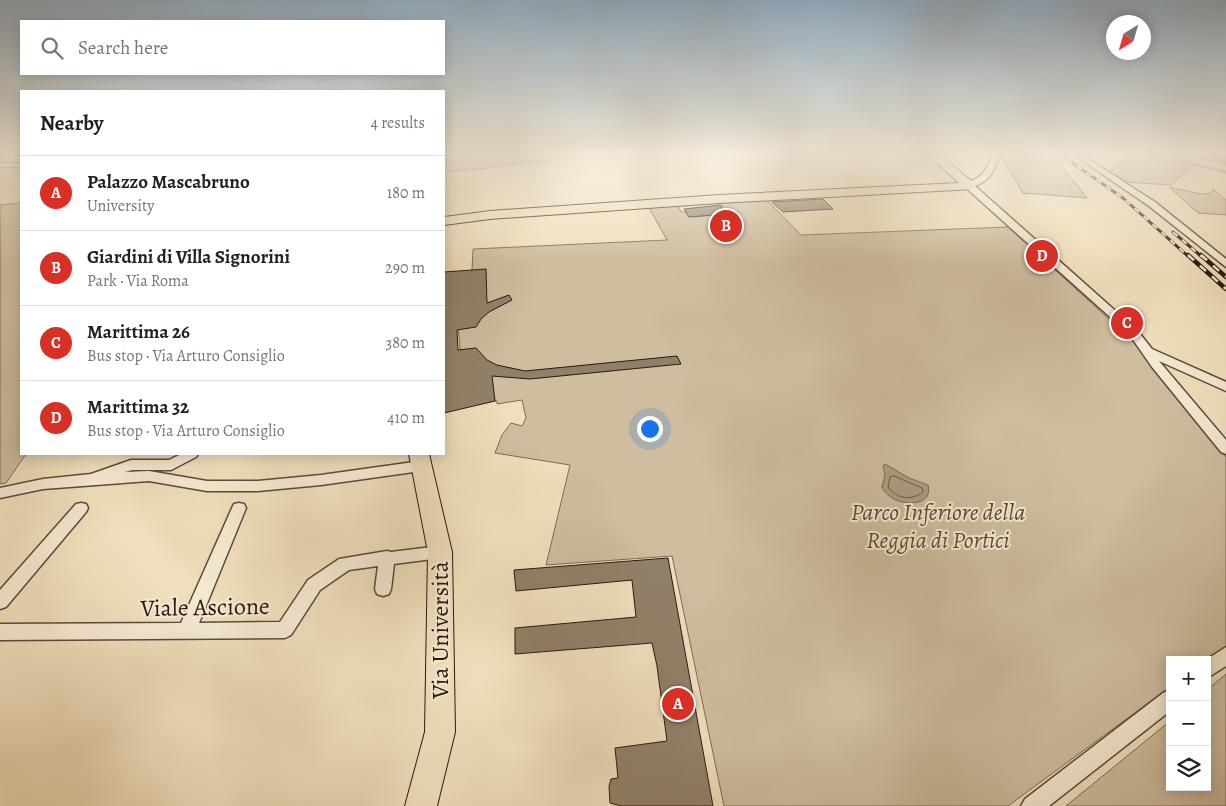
<!DOCTYPE html>
<html lang="en">
<head>
<meta charset="utf-8">
<style>
  body { margin:0; font-family:Alegreya,serif; background:#f2f2f2; color:#222 }
  .controls { position:absolute; right:15px; bottom:15px; display:grid; overflow:hidden; border-radius:0px; box-shadow:0 2px 12px #0003 }
  .controls button { width:45px; height:45px; display:grid; place-items:center; padding:0; border:0; border-bottom:1px solid #e0e0e0; background:#fff; color:#222; font:25px sans-serif }
  .compass { position:absolute; left:1106px; top:15px; width:45px; height:45px; border-radius:50%; background:#fff; box-shadow:0 2px 12px #0003; rotate:217deg }
  .you { position:absolute; left:649px; top:428px; width:18px; height:18px; margin:-12px; border:4px solid #fff; border-radius:50%; background:#1a73e8; box-shadow:0 0 0 8px #1a73e833 }
  .badge { display:grid; place-items:center; width:32px; height:32px; border-radius:50%; background:#d93025; color:#fff; font-size:16px; font-weight:700 }
  .pin { position:absolute; translate:-50% -50%; border:2px solid #fff; box-shadow:0 1px 5px #0006 }
  .list { margin:0; padding:0; list-style:none }
  h2 { display:flex; justify-content:space-between; align-items:center; height:65px; margin:0; padding:0 20px; font-size:21px }
  h2 small { font-size:16px; font-weight:400; color:#767676 }
  .list li { display:grid; grid-template-columns:32px 1fr auto; gap:15px; align-items:center; box-sizing:border-box; height:75px; padding:0 20px; border-top:1px solid #e0e0e0 }
  .list b { display:block; font-size:19px; white-space:nowrap }
  .list p { margin:0; font-size:16px; white-space:nowrap; color:#767676 }
  .list em { font-size:16px; font-style:normal; color:#767676 }
  .icon { flex:none; width:28px; height:28px; fill:none; stroke:currentColor; stroke-width:2; stroke-linecap:round; stroke-linejoin:round }
  .map { position:relative; flex:none; width:1226px; height:806px; overflow:hidden }
  .search { position:absolute; background:#fff; box-shadow:0 2px 12px #0003; left:20px; top:20px; width:425px; height:55px; display:flex; align-items:center; gap:12px; box-sizing:border-box; padding:0 18px; border-radius:0px; color:#767676; font-size:19px }
  .panel { position:absolute; background:#fff; box-shadow:0 2px 12px #0003; left:20px; top:90px; width:425px; height:365px; border-radius:0px }
  .map>svg:first-child { display:block }
</style>
</head>
<body>
<div class="map">
<svg width="1226" height="806" viewBox="0 0 1226 806">
  <rect width="100%" height="100%" fill="#f0dfbc"/>
  <filter id="stains"><feTurbulence type="fractalNoise" baseFrequency=".004" numOctaves="4"/><feColorMatrix values="0 0 0 0 .2 0 0 0 0 .09 0 0 0 0 .02 0 0 0 .5 -.17"/></filter>
  <radialGradient id="worn" r=".72"><stop offset=".6" stop-color="#630" stop-opacity="0"/><stop offset="1" stop-color="#630" stop-opacity=".3"/></radialGradient>
  <g fill="#cebd9f" stroke="#7c6b58">
    <path d="M503,152H555V156L548,157L549,161L500,165V167L444,172V160Z"/>
    <path d="M1166,152L1195,164L1226,171V173L1193,165L1171,185L1126,182L1119,176L1107,171H1112L1113,170L1111,168L1122,159L1132,158L1126,154Z"/>
    <path d="M1001,157L1058,161L1087,198L1023,193Z"/>
    <path d="M1169,187L1201,194L1212,193L1213,189L1226,200V215L1198,213Z"/>
    <path d="M766,199L801,235L1008,227L1133,341L1226,457V646L1207,660H1170V687L1008,806H724L672,556L546,565L570,465L495,453L502,435L511,423L522,426L526,418L522,400L497,404V401L488,402L462,373L457,312L462,311L472,270L473,249L667,240L648,206L677,204L681,212H686L689,217L727,214L719,201Z"/>
    <path d="M21,203V454H26L6,483L0,484V205Z"/>
    <path d="M1226,674V806H1066L1170,721V787H1207V690Z"/>
  </g>
  <g fill="#ad9c82" stroke="#796854">
    <path d="M1178,152H1226V165L1183,154Z"/>
    <path d="M885,464L909,478L928,485C935,510 890,507 882,487L885,475L883,466Z"/>
  </g>
  <g fill="none" stroke-linecap="round" stroke-linejoin="round">
    <path stroke="#6c5a49" stroke-width="1" d="M894,476L922,488L923,492C911,501 897,499 888,487L890,477Z"/>
  </g>
  <g fill="#918069" stroke="#2a1910">
    <path d="M823,199L833,209L783,212L772,202Z"/>
    <path d="M720,205L726,214L689,217L684,209Z"/>
    <path d="M486,269L487,303L509,295L512,300L489,312L481,319L476,327L457,330L458,350L476,348L487,360L497,365L525,371L677,356L681,364L530,379L492,376L495,401L444,413V272Z"/>
    <path d="M668,558L713,806H621L610,803L609,786L611,779L618,778L615,748L667,741L657,666L652,643L515,654V628L636,617L632,580L516,591L514,570Z"/>
  </g>
  <g fill="none" stroke-linecap="round" stroke-linejoin="round">
    <defs>
      <g id="street">
        <path d="M993,152H1004C992,162 998,177 975,186L1137,330L1152,349L1226,382V391L1159,361L1226,440V454L1221,452L1152,367L1129,334L965,187V183C983,179 988,168 993,152Z"/>
        <path d="M1070,152H1077L1155,202L1226,259V267L1149,206Z"/>
        <rect x="0" y="163" width="21" height="4"/>
        <path d="M181,454H198L196,457L171,470H132L125,472L149,471L207,481H258L321,475L421,461L426,463L428,466L426,469L421,471L321,485L258,491H207L149,481L43,489L0,498V488L43,479L91,474L131,460H169Z"/>
        <path d="M81,503L86,504L88,508L86,512L6,607L0,609V590L76,504Z"/>
        <path d="M239,503L244,504L246,508L199,623L280,622L308,580L339,559L387,551L391,552L440,546L446,548L448,552L446,556L440,558L394,564L391,589L389,594L383,596L377,594L375,589L378,566L349,570L320,590L291,635L285,638L0,640V624L181,623L232,508L234,504Z"/>
        <path d="M1226,647V666L1207,678L1206,660Z"/>
        <path d="M1170,690V711L1049,806H1021L1025,799L1163,693Z"/>
      </g>
      <g id="primary">
        <path d="M925,152H936L974,183L976,186L974,189L719,203L490,219L444,225V217L490,211L719,195L959,183Z"/>
        <path d="M409,454H429L452,552L455,732L437,806H405L425,732L428,552Z"/>
      </g>
    </defs>
    <use href="#street" stroke="#5c4a3b" stroke-width="3"/>
    <use href="#primary" stroke="#2a1910" stroke-width="2"/>
    <use href="#street" fill="#f5ead3" fill-rule="evenodd"/>
    <use href="#primary" fill="#f0dfbc" fill-rule="evenodd"/>
    <defs>
      <g id="rail-far1">
        <path d="M1057,152L1123,198L1189,257"/>
        <path d="M1173,232L1202,257"/>
      </g>
      <g id="rail">
        <path d="M1188,255L1226,289"/>
        <path d="M1201,255L1226,277"/>
      </g>
    </defs>
    <use href="#rail-far1" stroke="#2a1910" stroke-width="3"/>
    <use href="#rail" stroke="#2a1910" stroke-width="4.5"/>
    <use href="#rail-far1" stroke="#f5ead3" stroke-width="2" stroke-dasharray="6" stroke-linecap="butt"/>
    <use href="#rail" stroke="#f5ead3" stroke-width="2.5" stroke-dasharray="8" stroke-linecap="butt"/>
  </g>
  <linearGradient id="sky" x2="0" y2="1"><stop stop-color="#90aabf"/><stop offset="0.58" stop-color="#f8f1e1"/><stop offset="1" stop-color="#f8f1e1" stop-opacity="0"/></linearGradient>
  <rect width="1226" height="264" fill="url(#sky)"/>
  <g text-anchor="middle" stroke-width="4" stroke-linejoin="round" paint-order="stroke">
    <g font-size="24" font-style="italic" fill="#5b4a3b" stroke="#f5ead3">
      <text x="938" y="520">Parco Inferiore della<tspan x="938" dy="28">Reggia di Portici</tspan></text>
    </g>
    <g font-size="24" fill="#2a1910" stroke="#f5ead3">
      <text transform="translate(205 607) rotate(-1)" y="8">Viale Ascione</text>
      <text transform="translate(440 630) rotate(-90)" y="8">Via Università</text>
    </g>
  </g>
  <rect width="100%" height="100%" filter="url(#stains)"/>
  <rect width="100%" height="100%" fill="url(#worn)"/>
</svg>
<div class="controls">
<button>+</button>
<button>−</button>
<button><svg class="icon" aria-label="layers" viewBox="0 0 24 24"><path d="M12 4l9 5-9 5-9-5zM3 14l9 5 9-5"/></svg></button>
</div>
<svg class="compass" viewBox="-18 -18 36 36"><path d="M0-13l5 13h-10z" fill="#e53935"/><path d="M0 13l5-13h-10z" fill="#767676"/></svg>
<div class="you"></div>
<div class="pin badge" style="left:678px;top:704px">A</div>
<div class="pin badge" style="left:726px;top:226px">B</div>
<div class="pin badge" style="left:1127px;top:323px">C</div>
<div class="pin badge" style="left:1042px;top:256px">D</div>
<div class="search"><svg class="icon" aria-label="search" viewBox="0 0 24 24"><circle cx="10" cy="10" r="6"/><path d="M15 15l6 6"/></svg>Search here</div>
<section class="panel">
<h2>Nearby<small>4 results</small></h2>
<ul class="list">
<li><span class="badge">A</span><div><b>Palazzo Mascabruno</b><p>University</p></div><em>180 m</em></li>
<li><span class="badge">B</span><div><b>Giardini di Villa Signorini</b><p>Park · Via Roma</p></div><em>290 m</em></li>
<li><span class="badge">C</span><div><b>Marittima 26</b><p>Bus stop · Via Arturo Consiglio</p></div><em>380 m</em></li>
<li><span class="badge">D</span><div><b>Marittima 32</b><p>Bus stop · Via Arturo Consiglio</p></div><em>410 m</em></li>
</ul>
</section>
</div>
</body>
</html>
